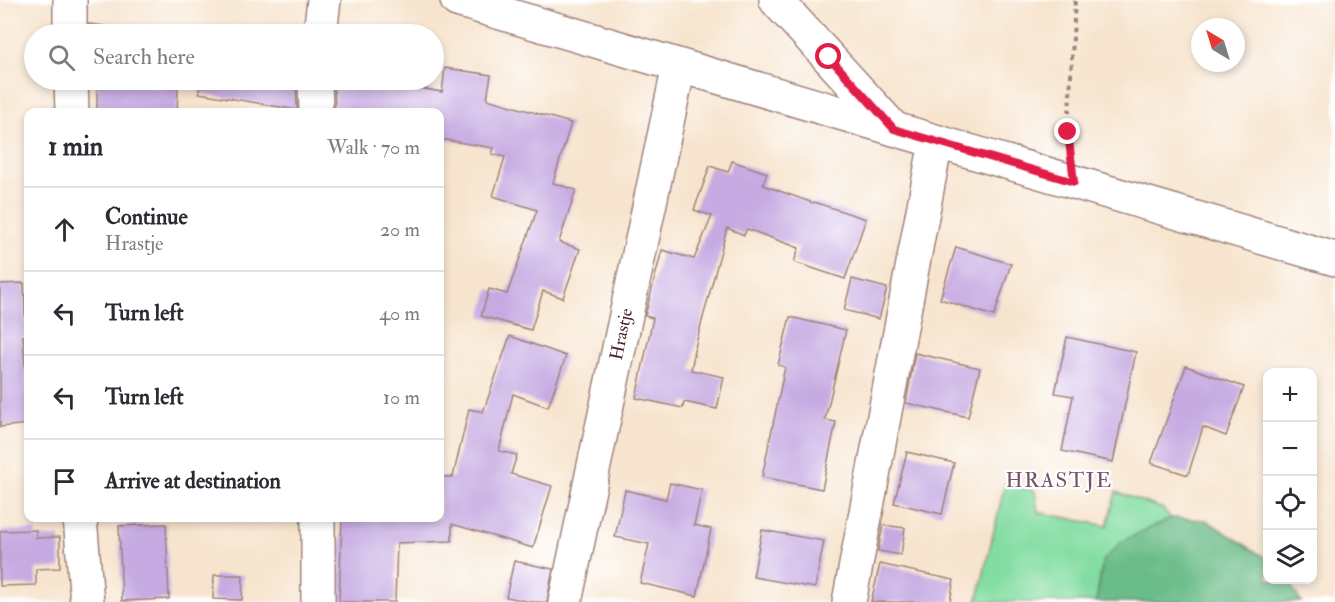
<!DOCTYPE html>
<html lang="en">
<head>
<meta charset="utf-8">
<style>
  body { margin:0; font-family:"IM FELL Double Pica",serif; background:#f7f7f7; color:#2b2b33 }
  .controls { position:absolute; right:18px; bottom:18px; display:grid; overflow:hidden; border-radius:12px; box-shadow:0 3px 9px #0003 }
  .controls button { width:54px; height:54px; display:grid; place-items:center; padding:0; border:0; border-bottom:2px solid #e1e1e2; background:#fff; color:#2b2b33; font:30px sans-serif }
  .compass { position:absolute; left:1191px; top:18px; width:54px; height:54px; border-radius:50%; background:#fff; box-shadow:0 3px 9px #0003; rotate:322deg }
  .stop { position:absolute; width:18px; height:18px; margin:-14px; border:4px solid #e11d48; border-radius:50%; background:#fff }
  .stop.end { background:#e11d48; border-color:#fff; box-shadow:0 2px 6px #0008 }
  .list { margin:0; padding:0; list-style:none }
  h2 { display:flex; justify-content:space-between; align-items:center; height:78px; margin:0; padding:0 24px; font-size:26px }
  h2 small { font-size:20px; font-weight:400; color:#7c7c81 }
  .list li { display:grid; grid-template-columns:39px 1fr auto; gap:18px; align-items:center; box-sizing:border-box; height:84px; padding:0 24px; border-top:2px solid #e1e1e2 }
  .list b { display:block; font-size:22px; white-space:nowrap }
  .list p { margin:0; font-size:20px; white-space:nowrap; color:#7c7c81 }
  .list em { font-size:20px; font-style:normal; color:#7c7c81 }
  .icon { flex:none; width:33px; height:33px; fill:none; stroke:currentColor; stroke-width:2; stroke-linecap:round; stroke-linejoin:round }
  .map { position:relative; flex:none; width:1335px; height:602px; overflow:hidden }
  .search { position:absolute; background:#fff; box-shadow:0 3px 9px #0003; left:24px; top:24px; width:420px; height:66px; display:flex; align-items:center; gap:15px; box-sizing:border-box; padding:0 21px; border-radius:33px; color:#7c7c81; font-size:22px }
  .panel { position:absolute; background:#fff; box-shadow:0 3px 9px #0003; left:24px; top:108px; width:420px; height:414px; border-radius:12px }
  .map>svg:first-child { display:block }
</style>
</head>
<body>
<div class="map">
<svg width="1335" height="602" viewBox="0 0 1335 602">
  <rect width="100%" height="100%" fill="#fff"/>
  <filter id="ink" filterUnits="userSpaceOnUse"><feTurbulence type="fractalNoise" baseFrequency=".0167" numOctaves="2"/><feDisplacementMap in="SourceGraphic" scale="12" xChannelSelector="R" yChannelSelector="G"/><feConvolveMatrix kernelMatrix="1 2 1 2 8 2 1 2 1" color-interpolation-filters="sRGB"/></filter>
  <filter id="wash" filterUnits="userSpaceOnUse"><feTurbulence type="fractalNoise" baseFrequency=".008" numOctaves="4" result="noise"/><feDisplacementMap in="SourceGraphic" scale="24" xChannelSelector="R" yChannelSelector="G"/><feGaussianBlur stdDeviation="1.35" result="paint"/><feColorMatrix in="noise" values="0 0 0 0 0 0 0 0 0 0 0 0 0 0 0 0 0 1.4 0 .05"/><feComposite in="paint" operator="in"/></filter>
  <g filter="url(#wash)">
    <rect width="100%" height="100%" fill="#f7e4ce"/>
    <path fill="#83dda2" stroke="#667e66" stroke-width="1.5" d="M1005,484L1035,491L1038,512L1107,526L1116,492L1163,509L1171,518L1123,541L1103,561L1096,602H977Z"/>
    <path fill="#6abc88" stroke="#5a6e5a" stroke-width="1.5" d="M1171,518L1206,520L1267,559L1268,580H1288L1301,602H1096L1103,561L1122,541Z"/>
    <g id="blocks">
      <g fill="#c6aae2">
        <path d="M89,24L158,33V34H89Z"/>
        <path d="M445,68L491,75L487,99L571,123L553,183L576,190L559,242L580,249L563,298L543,291L531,330L481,316L489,289L507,294L537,210L493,196L505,157L492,154L494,148L440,139V112H335L334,80H375L442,92Z"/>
        <path d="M97,80H152L150,87H178L177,112H97Z"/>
        <path d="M200,80H296L297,110L199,93Z"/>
        <path d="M732,161L767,173L763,185L813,203L814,202L866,219L845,279L794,262L799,248L747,229L744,235L727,228L693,355H694L691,370L724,377L717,409L684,402L683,408L636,398L653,318L645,316L662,250L694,259L712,216L694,210L710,166L728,172Z"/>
        <path d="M956,247L1011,264L994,316L940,299Z"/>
        <path d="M852,279L887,288L879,319L844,310Z"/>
        <path d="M24,283L26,336H23L28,407V424L0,427V284Z"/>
        <path d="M790,317L846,330L825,420L836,422L822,489L762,477L785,367L778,365Z"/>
        <path d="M510,336L566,356L548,407L513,394L499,451L517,455L511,474L552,486L533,548L452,524V541L397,543L395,602H339L342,518H440V477H453L469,409L483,412Z"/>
        <path d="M1067,337L1136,352L1113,462L1062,451L1073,396L1055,393Z"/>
        <path d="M915,353L980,368L968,417L906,403Z"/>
        <path d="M1186,366L1244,387L1226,436L1203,427L1188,475L1151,463Z"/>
        <path d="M907,452L954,463L942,514L894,503Z"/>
        <path d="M670,483L702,490L694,525L711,529L697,596L640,583L649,544L615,537L625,490L666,499Z"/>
        <path d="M166,524L169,599L122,601L119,526Z"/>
        <path d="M883,525L905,528L901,555L878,551Z"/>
        <path d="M36,530V538L60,537V568L36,569V585L0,586V531Z"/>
        <path d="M762,530L824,541L815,588L753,577Z"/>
        <path d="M514,561L553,569L547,602H532L506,597Z"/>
        <path d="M880,564L954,580L950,602H871Z"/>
        <path d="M214,575H243L242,600L213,599Z"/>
      </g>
    </g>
  </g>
  <g filter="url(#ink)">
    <use href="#blocks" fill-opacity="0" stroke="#a0827c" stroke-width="1.5"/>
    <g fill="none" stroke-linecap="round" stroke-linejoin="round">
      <defs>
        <g id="minor">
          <path d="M70,0V34"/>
          <path d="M457,0L1335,259"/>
          <path d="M776,0L894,129"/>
          <path d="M320,34L324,0"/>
          <path d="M71,80L72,112"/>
          <path d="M315,80L316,112"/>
          <path d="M80,518L87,602"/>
          <path d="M318,518V602"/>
          <path d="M565,602L679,66"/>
          <path d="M849,602L936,142"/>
        </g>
      </defs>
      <use href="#minor" stroke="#a0827c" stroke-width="36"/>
      <path stroke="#a0827c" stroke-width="4" stroke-dasharray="4.5 4.5" stroke-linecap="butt" d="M1070,149L1068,132L1075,0"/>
      <use href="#minor" stroke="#fff" stroke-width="33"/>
    </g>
  </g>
  <g fill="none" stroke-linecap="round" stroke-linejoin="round" filter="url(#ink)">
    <path stroke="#e11d48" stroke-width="8" d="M829,57L894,129L1074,182L1068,132"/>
  </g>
  <g text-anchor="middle" stroke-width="4.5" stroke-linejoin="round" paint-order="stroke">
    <g font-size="18" fill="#4a1f2b" stroke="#fff">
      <text transform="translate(621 334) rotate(-78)" y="6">Hrastje</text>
    </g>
    <g font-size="21" letter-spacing="1.5" fill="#75506b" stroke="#fff">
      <text x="1059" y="487">HRASTJE</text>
    </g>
  </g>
</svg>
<div class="controls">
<button>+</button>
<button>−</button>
<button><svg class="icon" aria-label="locate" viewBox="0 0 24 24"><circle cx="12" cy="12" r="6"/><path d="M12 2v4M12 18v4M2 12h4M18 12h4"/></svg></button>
<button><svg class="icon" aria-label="layers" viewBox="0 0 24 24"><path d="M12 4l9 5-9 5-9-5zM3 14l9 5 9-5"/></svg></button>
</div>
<svg class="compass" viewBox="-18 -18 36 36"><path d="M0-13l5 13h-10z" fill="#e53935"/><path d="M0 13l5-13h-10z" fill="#7c7c81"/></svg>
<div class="stop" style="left:829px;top:57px"></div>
<div class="stop end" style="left:1068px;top:132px"></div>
<div class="search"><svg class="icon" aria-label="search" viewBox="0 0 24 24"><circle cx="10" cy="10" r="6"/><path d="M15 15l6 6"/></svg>Search here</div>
<section class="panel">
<h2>1 min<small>Walk · 70 m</small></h2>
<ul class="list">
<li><svg class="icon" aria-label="ahead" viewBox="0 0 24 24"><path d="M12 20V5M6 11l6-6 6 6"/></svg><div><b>Continue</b><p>Hrastje</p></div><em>20 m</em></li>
<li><svg class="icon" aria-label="left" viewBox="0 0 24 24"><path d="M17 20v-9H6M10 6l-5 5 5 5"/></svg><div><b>Turn left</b></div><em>40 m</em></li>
<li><svg class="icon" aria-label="left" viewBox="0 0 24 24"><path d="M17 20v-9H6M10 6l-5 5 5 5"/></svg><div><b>Turn left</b></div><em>10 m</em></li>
<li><svg class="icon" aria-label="arrive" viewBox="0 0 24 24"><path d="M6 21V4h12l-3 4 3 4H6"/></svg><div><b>Arrive at destination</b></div></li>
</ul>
</section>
</div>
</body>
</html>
